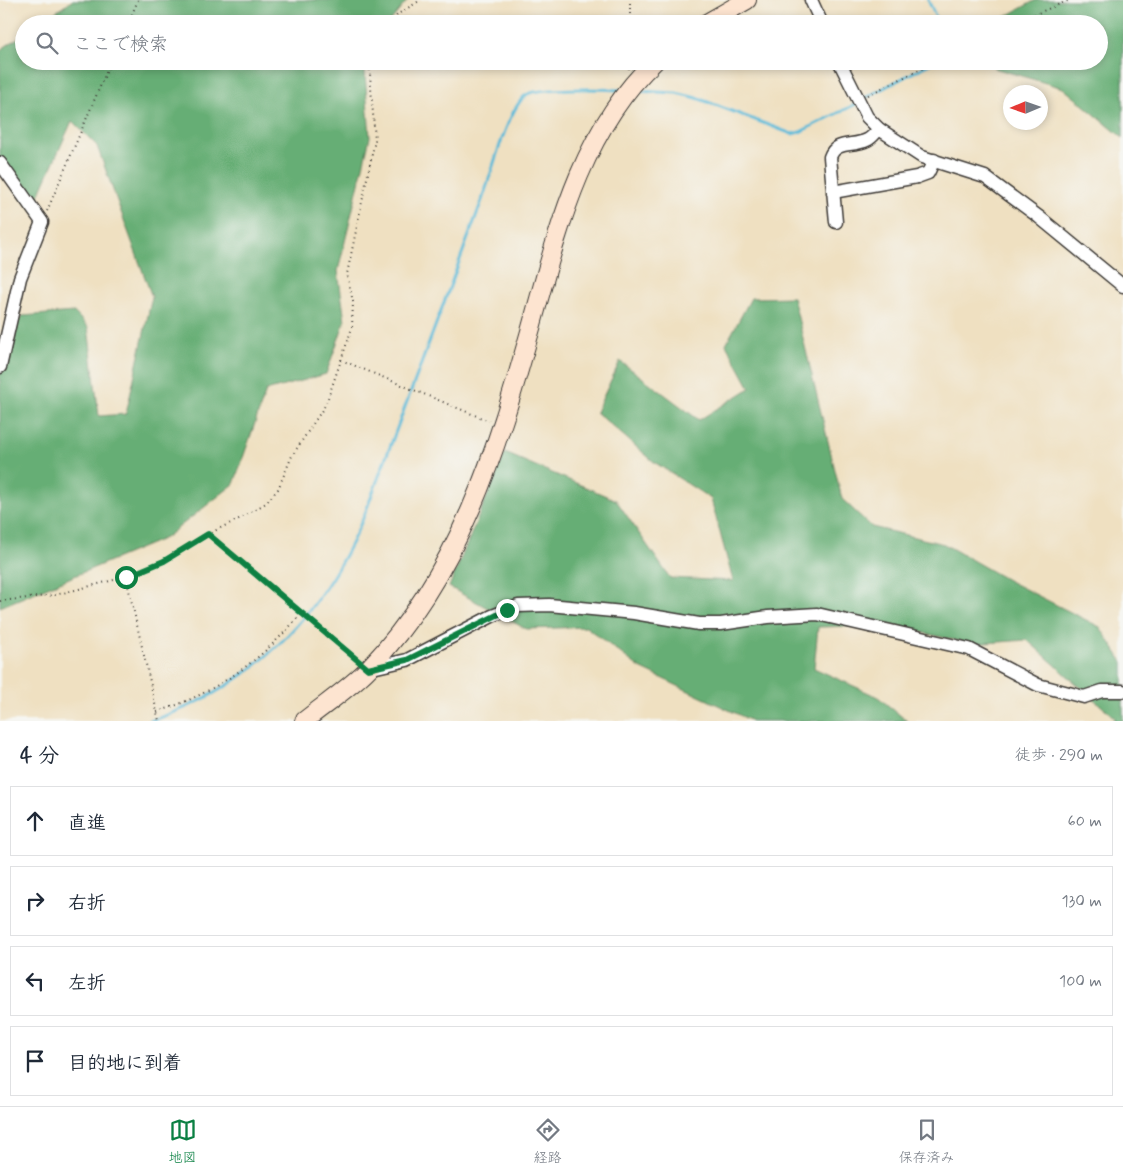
<!DOCTYPE html>
<html lang="ja">
<head>
<meta charset="utf-8">
<style>
  body { margin:0; font-family:Mynerve,"Klee One",sans-serif; background:#f2f2f3; color:#1f2937 }
  .compass { position:absolute; left:1003px; top:85px; width:45px; height:45px; border-radius:50%; background:#fff; box-shadow:0 2px 8px #0003; rotate:268deg }
  .stop { position:absolute; width:15px; height:15px; margin:-11px; border:4px solid #0b8043; border-radius:50%; background:#fff }
  .stop.end { background:#0b8043; border-color:#fff; box-shadow:0 1px 5px #0008 }
  .list { margin:0; padding:0; list-style:none }
  h2 { display:flex; justify-content:space-between; align-items:center; height:65px; margin:0; padding:0 20px; font-size:21px }
  h2 small { font-size:16px; font-weight:400; color:#747a83 }
  .list li { display:grid; grid-template-columns:32px 1fr auto; gap:15px; align-items:center; box-sizing:border-box; height:70px; margin:0 10px 10px; padding:0 10px; border:1px solid #e0e1e3; border-radius:0px }
  .list b { display:block; font-size:19px; white-space:nowrap }
  .list em { font-size:16px; font-style:normal; color:#747a83 }
  .icon { flex:none; width:28px; height:28px; fill:none; stroke:currentColor; stroke-width:2; stroke-linecap:round; stroke-linejoin:round }
  .map { position:relative; flex:none; width:1123px; height:721px; overflow:hidden }
  .search { position:absolute; background:#fff; box-shadow:0 2px 8px #0003; left:15px; right:15px; top:15px; height:55px; display:flex; align-items:center; gap:12px; box-sizing:border-box; padding:0 18px; border-radius:28px; color:#747a83; font-size:19px }
  .sheet { height:385px; background:#fff }
  nav { display:flex; justify-content:space-around; align-items:center; box-sizing:border-box; height:70px; border-top:1px solid #e0e1e3; background:#fff; font-size:14px; color:#747a83 }
  nav a { display:grid; justify-items:center; gap:2px }
  nav .on { color:#0b8043 }
  .map>svg:first-child { display:block }
</style>
</head>
<body>
<div class="map">
<svg width="1123" height="721" viewBox="0 0 1123 721">
  <rect width="100%" height="100%" fill="#f6f6f2"/>
  <filter id="ink" filterUnits="userSpaceOnUse"><feTurbulence type="fractalNoise" baseFrequency=".02" numOctaves="2"/><feDisplacementMap in="SourceGraphic" scale="10" xChannelSelector="R" yChannelSelector="G"/><feConvolveMatrix kernelMatrix="1 2 1 2 8 2 1 2 1" color-interpolation-filters="sRGB"/></filter>
  <filter id="wash" filterUnits="userSpaceOnUse"><feTurbulence type="fractalNoise" baseFrequency=".0096" numOctaves="4" result="noise"/><feDisplacementMap in="SourceGraphic" scale="20" xChannelSelector="R" yChannelSelector="G"/><feGaussianBlur stdDeviation="1.12" result="paint"/><feColorMatrix in="noise" values="0 0 0 0 0 0 0 0 0 0 0 0 0 0 0 0 0 1.4 0 .05"/><feComposite in="paint" operator="in"/></filter>
  <g filter="url(#wash)">
    <rect width="100%" height="100%" fill="#efe0c1"/>
    <g fill="#66ae75" stroke="#416548">
      <path d="M73,0H408L388,24H38Z"/>
      <path d="M1036,0H1123V138L1063,88L994,68L993,61H1099V24H992Z"/>
      <path d="M24,34V61H364L370,137L338,271L345,321L326,374L266,391L234,484L165,538L0,607V351L22,316L74,312L88,327L99,416L126,414L152,297L97,146L72,121L38,197L0,162V50Z"/>
      <path d="M793,297L842,499L872,527L944,544L1009,581L1100,627L1123,662V721H1114L1115,718L1027,640L971,644L890,625L818,627L814,668L878,697L907,721H752L640,668L586,627L526,629L449,587L505,453L616,500L670,578L733,581L711,499L654,462L596,412L620,361L699,420L750,388L726,344L751,298Z"/>
    </g>
    <g fill="none" stroke-linecap="round" stroke-linejoin="round">
      <g stroke="#5abad8" stroke-width="3">
        <path d="M928,0L939,24"/>
        <path d="M636,91L676,93L697,98L792,134L800,132L856,104"/>
        <path d="M863,99L935,61"/>
        <path d="M150,721C254,688 322,614 364,516C403,412 443,307 481,203C491,177 506,111 526,95C536,87 604,89 620,90"/>
      </g>
    </g>
  </g>
  <g filter="url(#ink)">
    <g fill="none" stroke-linecap="round" stroke-linejoin="round">
      <defs>
        <g id="street">
          <path d="M811,0L822,24"/>
          <path d="M839,61L867,117L879,129L922,157L985,177L1039,217L1123,286"/>
          <path d="M0,163L42,222L20,278L0,367"/>
          <path d="M833,192L917,177L928,173L934,160"/>
          <path d="M836,222L830,157C836,140 853,147 867,140C872,138 875,133 879,129"/>
          <path d="M368,669L407,660L492,616L518,606L549,605L634,613L699,624H721L768,617L817,614L969,649L1038,685L1084,697L1102,691H1123"/>
        </g>
        <g id="secondary">
          <path d="M705,24L747,0"/>
          <path d="M304,721C325,704 351,687 369,668C460,572 496,452 531,328C557,234 581,130 655,61"/>
        </g>
      </defs>
      <use href="#street" stroke="#3c3935" stroke-width="15"/>
      <use href="#secondary" stroke="#3c3935" stroke-width="20"/>
      <g stroke="#3c3935" stroke-width="2" stroke-dasharray="1 4" stroke-linecap="butt">
        <path d="M128,24L138,0"/>
        <path d="M390,24L398,14L421,0"/>
        <path d="M630,24V0"/>
        <path d="M1011,24L1070,0"/>
        <path d="M629,69V61"/>
        <path d="M868,95L937,61"/>
        <path d="M47,211L111,61"/>
        <path d="M341,360L489,421"/>
        <path d="M208,534L357,659"/>
        <path d="M126,577L159,721"/>
        <path d="M0,601L55,595L126,577L164,561L208,534L241,518L266,503L278,489L292,456L326,404L352,328L353,302L347,274L375,140L369,61"/>
        <path d="M157,712C214,694 265,659 302,612"/>
      </g>
      <use href="#street" stroke="#fff" stroke-width="12"/>
      <use href="#secondary" stroke="#fde4d0" stroke-width="18"/>
    </g>
  </g>
  <g fill="none" stroke-linecap="round" stroke-linejoin="round" filter="url(#ink)">
    <path stroke="#0b8043" stroke-width="6" d="M126,577L164,561L208,534L368,669L407,660L507,610"/>
  </g>
</svg>
<svg class="compass" viewBox="-18 -18 36 36"><path d="M0-13l5 13h-10z" fill="#e53935"/><path d="M0 13l5-13h-10z" fill="#747a83"/></svg>
<div class="stop" style="left:126px;top:577px"></div>
<div class="stop end" style="left:507px;top:610px"></div>
<div class="search"><svg class="icon" aria-label="search" viewBox="0 0 24 24"><circle cx="10" cy="10" r="6"/><path d="M15 15l6 6"/></svg>ここで検索</div>
</div>
<section class="sheet">
<h2>4 分<small>徒歩 · 290 m</small></h2>
<ul class="list">
<li><svg class="icon" aria-label="ahead" viewBox="0 0 24 24"><path d="M12 20V5M6 11l6-6 6 6"/></svg><div><b>直進</b></div><em>60 m</em></li>
<li><svg class="icon" aria-label="right" viewBox="0 0 24 24"><path d="M7 20v-9h11M14 6l5 5-5 5"/></svg><div><b>右折</b></div><em>130 m</em></li>
<li><svg class="icon" aria-label="left" viewBox="0 0 24 24"><path d="M17 20v-9H6M10 6l-5 5 5 5"/></svg><div><b>左折</b></div><em>100 m</em></li>
<li><svg class="icon" aria-label="arrive" viewBox="0 0 24 24"><path d="M6 21V4h12l-3 4 3 4H6"/></svg><div><b>目的地に到着</b></div></li>
</ul>
</section>
<nav>
<a class="on"><svg class="icon" aria-label="map" viewBox="0 0 24 24"><path d="M3 6l6-2 6 2 6-2v14l-6 2-6-2-6 2zM9 4v14M15 6v14"/></svg>地図</a>
<a><svg class="icon" aria-label="directions" viewBox="0 0 24 24"><path d="M12 3l9 9-9 9-9-9zM9 14v-3h6M13 9l2 2-2 2"/></svg>経路</a>
<a><svg class="icon" aria-label="saved" viewBox="0 0 24 24"><path d="M7 4h10v16l-5-4-5 4z"/></svg>保存済み</a>
</nav>
</body>
</html>
